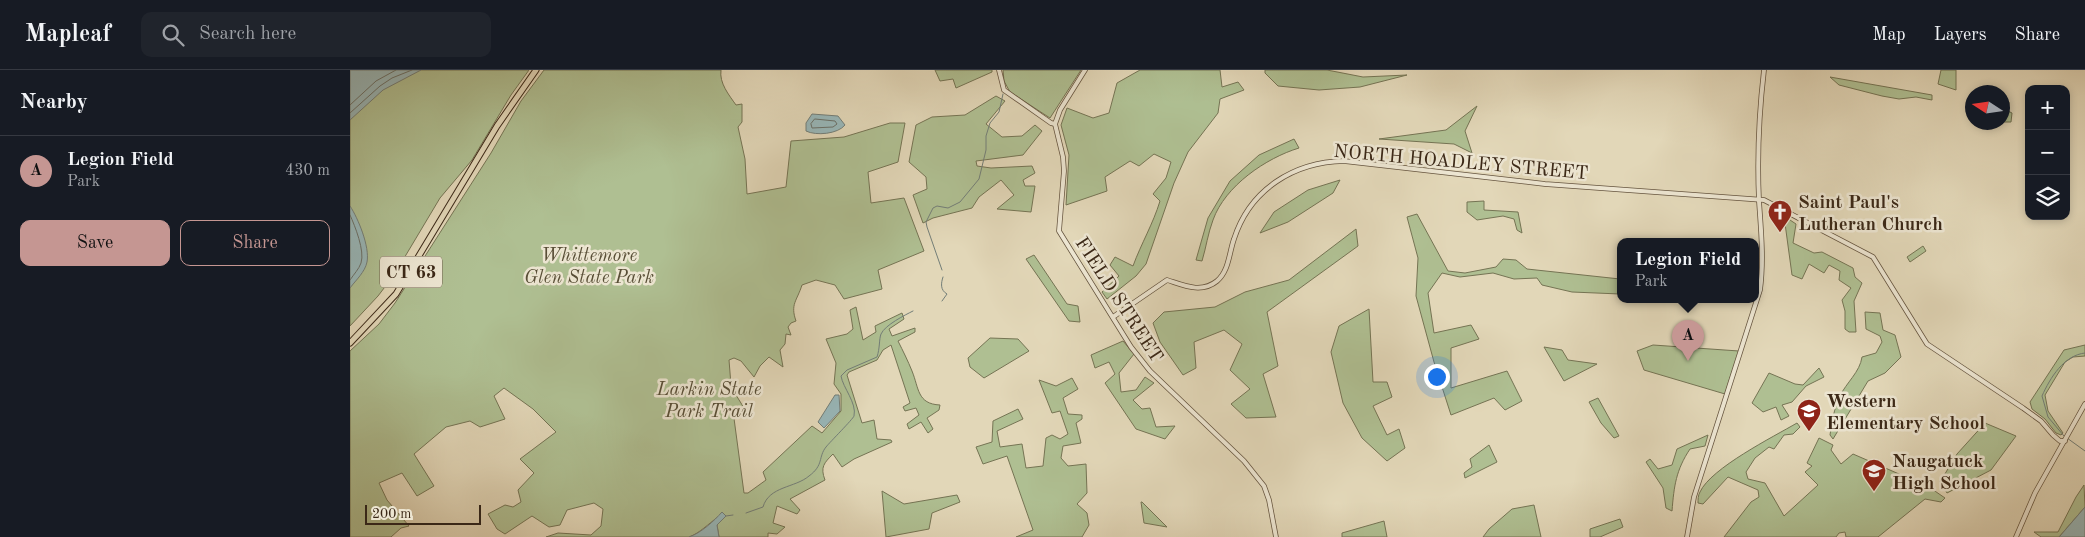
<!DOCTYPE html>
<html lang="en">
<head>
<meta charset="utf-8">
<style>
  body { margin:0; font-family:"Old Standard TT",serif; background:#20242c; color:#f1f3f6 }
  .controls { position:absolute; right:15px; top:15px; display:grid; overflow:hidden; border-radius:10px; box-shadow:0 2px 8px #0003 }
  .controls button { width:45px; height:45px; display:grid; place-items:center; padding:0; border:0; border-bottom:1px solid #363941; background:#171b24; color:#f1f3f6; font:25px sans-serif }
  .compass { position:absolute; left:1615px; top:15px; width:45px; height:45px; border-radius:50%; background:#171b24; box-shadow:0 2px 8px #0003; rotate:282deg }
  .scale { position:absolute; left:15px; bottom:12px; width:116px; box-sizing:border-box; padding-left:5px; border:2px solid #3b2817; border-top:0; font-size:14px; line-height:18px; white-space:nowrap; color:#3b2817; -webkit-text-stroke:4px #ece5d1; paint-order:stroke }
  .you { position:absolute; left:1086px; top:306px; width:18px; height:18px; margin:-12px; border:4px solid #fff; border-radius:50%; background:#1a73e8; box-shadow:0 0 0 8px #1a73e833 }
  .badge { display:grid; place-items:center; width:32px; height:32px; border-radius:50%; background:#c59692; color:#111; font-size:16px; font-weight:700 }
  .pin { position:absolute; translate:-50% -41px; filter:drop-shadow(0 1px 2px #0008) }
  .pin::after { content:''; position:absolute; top:26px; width:18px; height:15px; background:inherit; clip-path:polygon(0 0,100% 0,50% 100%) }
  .popup { position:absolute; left:1267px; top:168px; width:142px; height:65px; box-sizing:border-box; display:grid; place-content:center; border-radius:10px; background:#171b24; filter:drop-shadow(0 1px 4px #0005); font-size:16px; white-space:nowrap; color:#9ea1a6 }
  .popup b { font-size:19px; color:#f1f3f6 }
  .popup::after { content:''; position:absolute; left:50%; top:100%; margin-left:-10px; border:10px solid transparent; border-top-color:#171b24 }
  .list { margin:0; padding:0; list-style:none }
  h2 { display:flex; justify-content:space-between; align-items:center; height:65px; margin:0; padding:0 20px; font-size:21px }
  h2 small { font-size:16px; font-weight:400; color:#9ea1a6 }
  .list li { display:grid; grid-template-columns:32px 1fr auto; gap:15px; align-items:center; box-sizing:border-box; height:70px; padding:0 20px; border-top:1px solid #363941 }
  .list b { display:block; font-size:19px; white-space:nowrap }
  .list p { margin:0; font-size:16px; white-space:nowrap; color:#9ea1a6 }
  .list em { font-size:16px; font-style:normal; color:#9ea1a6 }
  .actions { display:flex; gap:10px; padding:15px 20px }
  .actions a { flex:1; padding:11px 0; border:1px solid #c59692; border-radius:10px; text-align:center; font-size:18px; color:#c59692 }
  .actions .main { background:#c59692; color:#111 }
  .icon { flex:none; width:28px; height:28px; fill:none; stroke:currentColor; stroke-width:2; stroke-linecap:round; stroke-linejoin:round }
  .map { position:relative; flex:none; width:1735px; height:467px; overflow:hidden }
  header { display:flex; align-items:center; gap:30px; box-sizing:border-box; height:70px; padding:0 25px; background:#171b24; border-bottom:1px solid #363941 }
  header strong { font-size:24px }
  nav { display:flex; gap:28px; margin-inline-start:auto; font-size:18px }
  .search { width:350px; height:45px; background:#20242c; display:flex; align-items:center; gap:12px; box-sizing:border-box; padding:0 18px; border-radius:10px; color:#9ea1a6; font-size:19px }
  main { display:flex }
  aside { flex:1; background:#171b24 }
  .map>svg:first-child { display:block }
</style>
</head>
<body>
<header>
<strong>Mapleaf</strong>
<div class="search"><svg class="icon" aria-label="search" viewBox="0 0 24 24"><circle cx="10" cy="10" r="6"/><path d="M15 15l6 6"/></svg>Search here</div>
<nav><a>Map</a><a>Layers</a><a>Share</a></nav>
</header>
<main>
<aside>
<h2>Nearby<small></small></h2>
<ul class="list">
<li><span class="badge">A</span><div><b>Legion Field</b><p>Park</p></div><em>430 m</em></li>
</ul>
<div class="actions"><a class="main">Save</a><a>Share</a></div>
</aside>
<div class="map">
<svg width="1735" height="467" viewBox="0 0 1735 467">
  <rect width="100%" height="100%" fill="#e2d7b8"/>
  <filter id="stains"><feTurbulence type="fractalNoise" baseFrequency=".004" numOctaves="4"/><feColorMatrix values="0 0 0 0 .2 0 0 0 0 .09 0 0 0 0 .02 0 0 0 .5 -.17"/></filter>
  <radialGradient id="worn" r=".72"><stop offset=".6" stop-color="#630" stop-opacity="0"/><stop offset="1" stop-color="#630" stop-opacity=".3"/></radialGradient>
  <g fill="#afbf92" stroke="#757454">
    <path d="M0,0H179L161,25L122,90L90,128L44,205L28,226L0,256Z"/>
    <path d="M194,0H371C369,13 379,25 386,35L392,34V52L388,57L395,89L397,124L436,117L441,71L494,67L540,53H555L548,92L518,102L521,133L554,128L574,181L528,200L532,219L494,229L485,215L466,210L452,215C447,231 440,234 446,251L441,253L438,257L441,265L436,264L435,274L430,280L433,297L419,287L410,296L404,307L391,291L384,288L379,290L381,315L393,320L386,325L394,338L383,341L394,423H398L416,410L413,402L462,356L472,363L491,341V324L484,314L486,293L476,269L497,264L503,259L500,240L506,237L513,270L526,262L525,256L552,243L554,249L539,259L542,266L565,258V262L548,271C553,281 558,291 562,301C569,318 567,334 590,335L589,340L577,348L583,359L578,363L571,352L559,359L557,354L569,345L566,338L555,341L553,337L560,333L541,275L533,280L527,290L499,302L497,305L512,353L524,350L527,369L541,370L542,372L504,389L492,397L483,384C474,393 470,397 475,410L440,429L450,440L447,444L427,436L423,453L435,457L427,464L418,463V467H369L367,455L368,447C358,454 350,463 339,467H196L208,463L241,465L251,456L253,439L244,433L217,440L210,455L199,457L182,446L155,464L147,459L138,444L155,435L163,437L171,432L168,420L184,403L170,389L206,362L183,339L154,318L144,326L155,349L130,357L120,351L96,357L64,384L84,416L67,426L52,403L29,413L37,430L59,456L51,458L41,467H0V281L29,254L45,233L141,83L171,31Z"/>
    <path d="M585,0H642V2L606,18L603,9L590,11Z"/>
    <path d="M653,0H731L700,48L660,22L654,11Z"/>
    <path d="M790,0H870L872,17L888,12L894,20L870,29L868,43L838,82L824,113L796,194L786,206L757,229L752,222L769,206L760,195L765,187L783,196C791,174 803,154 810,131L803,124L816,108L821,92L804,84L789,96L780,91L755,107L757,121L716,135L719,85L711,55L717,38L743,48L759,43L767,13Z"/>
    <path d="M915,0H977L1013,7L1057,5L1010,17L969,20L928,16L915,3Z"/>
    <path d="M1591,0H1606V20L1588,14Z"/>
    <path d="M1480,7L1582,25V30L1566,27L1549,29L1532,26L1489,15Z"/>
    <path d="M646,26L655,31L636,54L652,67L672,66L685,55L692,61L673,85L626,91L627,96L641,98L682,96L685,103L673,110L675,116H685L681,142L647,139L664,125L651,110L629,127L622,138L583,148L573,153L563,125L577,119L576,107L559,92L566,55L582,47L615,45Z"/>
    <path d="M1656,31L1659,32L1658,41L1662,43L1661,52H1653Z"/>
    <path d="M1127,36L1115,61L1122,83L1104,74L1029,69L1096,60Z"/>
    <path d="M944,69L949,78C916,88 875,116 863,150C858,163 856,178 852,191L846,190L858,148L880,111L909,85Z"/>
    <path d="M990,110L983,123L938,152L910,163L924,142L958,120Z"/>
    <path d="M1134,131V140L1168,142L1172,163L1167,160L1164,149L1153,146L1127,150L1117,142V132Z"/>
    <path d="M1067,144L1098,201L1115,203L1146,197L1153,189L1166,190L1177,199L1270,209V224L1222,222L1192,215L1187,208L1164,209L1143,203L1110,207L1092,203L1078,223L1084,263L1121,255L1129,269L1101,278V318L1157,301L1172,331L1155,340L1144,328L1101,345L1084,292L1066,226L1068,188L1057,147Z"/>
    <path d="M1434,146L1446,154L1443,173L1464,183L1472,182L1503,198L1505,207L1512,213L1504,231L1506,262H1499L1495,259V241L1492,230L1501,218L1489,210L1490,201L1479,195L1474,203L1459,194L1452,209L1442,205Z"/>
    <path d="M1006,159L1008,176L917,242L928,296L913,304L926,347L896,348L881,334L900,319L880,300L892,274L874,260L844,272L846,298L833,305L810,272L803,253L814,242L865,237L895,222L939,210Z"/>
    <path d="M1573,176L1576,181L1560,192L1557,187Z"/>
    <path d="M684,185L717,234L728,236L730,252L719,251L676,189Z"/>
    <path d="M1019,239L1023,312H1037L1042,327L1023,336L1037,365L1049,359L1055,378L1037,391L1012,368L993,333L981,282L989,256Z"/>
    <path d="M1515,242L1530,243L1533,260L1545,265L1551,287L1535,303L1518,311L1483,369L1480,365C1482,352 1484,338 1490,326C1496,313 1510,302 1512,287L1526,283L1532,272L1530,266L1516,259Z"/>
    <path d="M640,268L668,269L679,281L634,308L620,297L618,288Z"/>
    <path d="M773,271L784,284L769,303L771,322L786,320L795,307L804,313L783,330L792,339L800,338L806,357L825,356L815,369L786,359L755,313L765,304L759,292L745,298L741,285Z"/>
    <path d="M1303,275L1389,281L1375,324L1294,300L1287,281Z"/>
    <path d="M1735,275V286L1723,287L1715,292L1695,325L1698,341L1713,363L1711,365L1706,363L1695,349L1682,339L1680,332L1714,280Z"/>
    <path d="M1194,277L1212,280L1218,290L1247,294L1214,311Z"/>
    <path d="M1469,298L1474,307L1456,316L1442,332L1432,335L1439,346L1431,350L1426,337L1413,342L1402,333L1419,303L1445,314L1453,315Z"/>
    <path d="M722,308L728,319L713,328L718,344L732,345V349L726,353L731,373L713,376L711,388L718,396L736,394L737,423L727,434L737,443L739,455L732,467H666L683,460L657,386L633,394L626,377L642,372L643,351L668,339L673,349L647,361L650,377L672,374L676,398L693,396L696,368L702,365L710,369L718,364L710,341L702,343L689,310L706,316Z"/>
    <path d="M1248,328L1269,366L1264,368L1251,353L1239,332Z"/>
    <path d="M1447,353L1450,357L1443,364L1434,365L1424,379L1419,377L1405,388L1396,402L1398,409L1415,413L1434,446L1468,415L1455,402L1462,396L1457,393L1469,368L1483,375L1481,380L1491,394L1503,384L1579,417L1595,428L1591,432L1575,429L1528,467H1496L1495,462L1489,463L1486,467H1374L1401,432L1409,427L1408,420L1378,407L1353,434L1348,433C1348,430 1348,425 1350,422C1361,398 1423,367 1447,353Z"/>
    <path d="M1635,353L1666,366L1641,400L1597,423L1590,412L1607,384Z"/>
    <path d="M1358,365L1355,376L1340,379C1326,400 1324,416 1322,441L1316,438L1313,418L1296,392L1300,389L1308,399L1322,395L1327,379Z"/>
    <path d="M1139,375L1147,392L1115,408L1114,403L1122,397L1120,389Z"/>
    <path d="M1734,415L1735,437L1709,467H1691L1684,462H1708L1726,427Z"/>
    <path d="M532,421L554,434L607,425L610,432L582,443L579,459L536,467Z"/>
    <path d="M791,432H792L817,457L794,453Z"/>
    <path d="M1184,435L1191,467H1133L1139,459L1162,439Z"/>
    <path d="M1270,449L1273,457L1250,467H1240V459Z"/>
    <path d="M1034,451L1037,467H992V463Z"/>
  </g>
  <g fill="#98b7b9" stroke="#737e78">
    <path d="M0,0H71L33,20L0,50Z"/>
    <path d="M462,44L488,46L495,55C488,64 466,66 456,61V53Z"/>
    <path d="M0,136C8,148 20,177 17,192C15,202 6,210 0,218Z"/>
    <path d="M485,325H489L490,341L474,358L468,352Z"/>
    <path d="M1735,437V467H1709L1710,466Z"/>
    <path d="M372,442L376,446L367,455L369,467H339C351,463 364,451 372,442Z"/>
  </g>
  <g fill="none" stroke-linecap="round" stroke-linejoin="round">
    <g stroke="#6a7068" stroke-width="1">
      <path d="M0,35L26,11L46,0"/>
      <path d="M0,43L30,16L42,8L62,0"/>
      <path d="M465,49L485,51L487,54L483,57L462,58L461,54Z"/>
      <path d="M0,145C5,156 15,181 11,193C9,199 4,204 0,210"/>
    </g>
    <g stroke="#737e78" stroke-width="1">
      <path d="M592,200L577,157L576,152L583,138L587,136L598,138L610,132L629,109L636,80V66L640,53L649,42L653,24"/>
      <path d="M592,231L597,224C590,220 591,213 593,207"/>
      <path d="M1714,366L1698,347L1692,326C1700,308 1714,285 1735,283"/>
      <path d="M1717,368L1735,381"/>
      <path d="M396,443L413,437C419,416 445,418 459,406C474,395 468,387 476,377C480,372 503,349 504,346C507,333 493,318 491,306L497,300L527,287C530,278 529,269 531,264C535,255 555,245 563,241"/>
      <path d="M376,446L383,445"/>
    </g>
    <defs>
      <g id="tertiary">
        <path d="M649,0L654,20L701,53L705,54"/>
        <path d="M735,0L710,40L705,54L713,87L714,101L709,161L781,277L800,301L894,391L914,416L919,430L926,467"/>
        <path d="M763,247L817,210C833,215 851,224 867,211C879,201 879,183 884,169C900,119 944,92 994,91L1195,114L1414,130L1523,187L1577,274L1673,338L1691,351L1703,365L1710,371H1715"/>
        <path d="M1337,467L1344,427L1410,220C1414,190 1411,160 1409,131C1407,88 1409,43 1414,0"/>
        <path d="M1666,467L1685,423L1735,334"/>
      </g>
      <path id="primary" d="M0,273L46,224L147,56L186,0"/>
    </defs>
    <use href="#tertiary" stroke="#65543f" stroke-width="5.5"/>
    <use href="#primary" stroke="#3b2817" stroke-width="7"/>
    <use href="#tertiary" stroke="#ece5d1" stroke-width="4"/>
    <use href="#primary" stroke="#e2d7b8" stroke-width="5"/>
  </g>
  <defs>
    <symbol id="church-pin" viewBox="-11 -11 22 30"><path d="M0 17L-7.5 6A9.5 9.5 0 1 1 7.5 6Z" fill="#8f2418" stroke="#ece5d1"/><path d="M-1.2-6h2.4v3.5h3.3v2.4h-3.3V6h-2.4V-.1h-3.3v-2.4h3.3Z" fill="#fff"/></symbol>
    <symbol id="school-pin" viewBox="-11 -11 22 30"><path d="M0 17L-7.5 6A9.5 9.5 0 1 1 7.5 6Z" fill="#8f2418" stroke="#ece5d1"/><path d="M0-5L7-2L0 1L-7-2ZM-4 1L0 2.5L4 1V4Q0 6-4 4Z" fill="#fff"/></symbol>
  </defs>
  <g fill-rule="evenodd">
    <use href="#church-pin" x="1416" y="128" width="28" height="38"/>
    <use href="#school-pin" x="1445" y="327" width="28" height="38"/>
    <use href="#school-pin" x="1510" y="387" width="28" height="38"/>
  </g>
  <g text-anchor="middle" stroke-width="5" stroke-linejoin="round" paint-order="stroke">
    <rect fill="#ece5d1" stroke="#70614f" stroke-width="1" x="30" y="186.5" width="62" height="31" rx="4"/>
    <g font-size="18" font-weight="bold" fill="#3b2817">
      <text x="61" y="208">CT 63</text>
    </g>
    <g font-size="19" fill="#3b2817" stroke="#ece5d1">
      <text transform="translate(1111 91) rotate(5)" y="7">NORTH HOADLEY STREET</text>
      <text transform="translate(770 229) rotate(57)" y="7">FIELD STREET</text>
    </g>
    <g font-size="19" font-weight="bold" fill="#3b2817" stroke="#ece5d1" text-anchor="start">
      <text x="1448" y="138">Saint Paul's<tspan x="1448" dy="22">Lutheran Church</tspan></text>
      <text x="1476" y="337">Western<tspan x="1476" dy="22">Elementary School</tspan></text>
      <text x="1542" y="397">Naugatuck<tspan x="1542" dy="22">High School</tspan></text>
    </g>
    <g font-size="19" font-style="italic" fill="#584e36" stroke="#ece5d1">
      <text x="239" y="191">Whittemore<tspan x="239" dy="22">Glen State Park</tspan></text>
      <text x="359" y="325">Larkin State<tspan x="359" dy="22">Park Trail</tspan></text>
    </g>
  </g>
  <rect width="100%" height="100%" filter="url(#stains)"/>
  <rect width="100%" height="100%" fill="url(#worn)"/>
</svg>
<div class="controls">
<button>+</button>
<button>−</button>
<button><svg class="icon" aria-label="layers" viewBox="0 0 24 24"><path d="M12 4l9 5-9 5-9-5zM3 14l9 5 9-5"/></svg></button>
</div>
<svg class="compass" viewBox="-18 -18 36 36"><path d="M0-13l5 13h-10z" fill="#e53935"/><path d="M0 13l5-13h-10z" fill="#9ea1a6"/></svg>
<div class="scale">200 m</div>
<div class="you"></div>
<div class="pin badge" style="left:1338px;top:291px">A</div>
<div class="popup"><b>Legion Field</b>Park</div>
</div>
</main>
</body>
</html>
